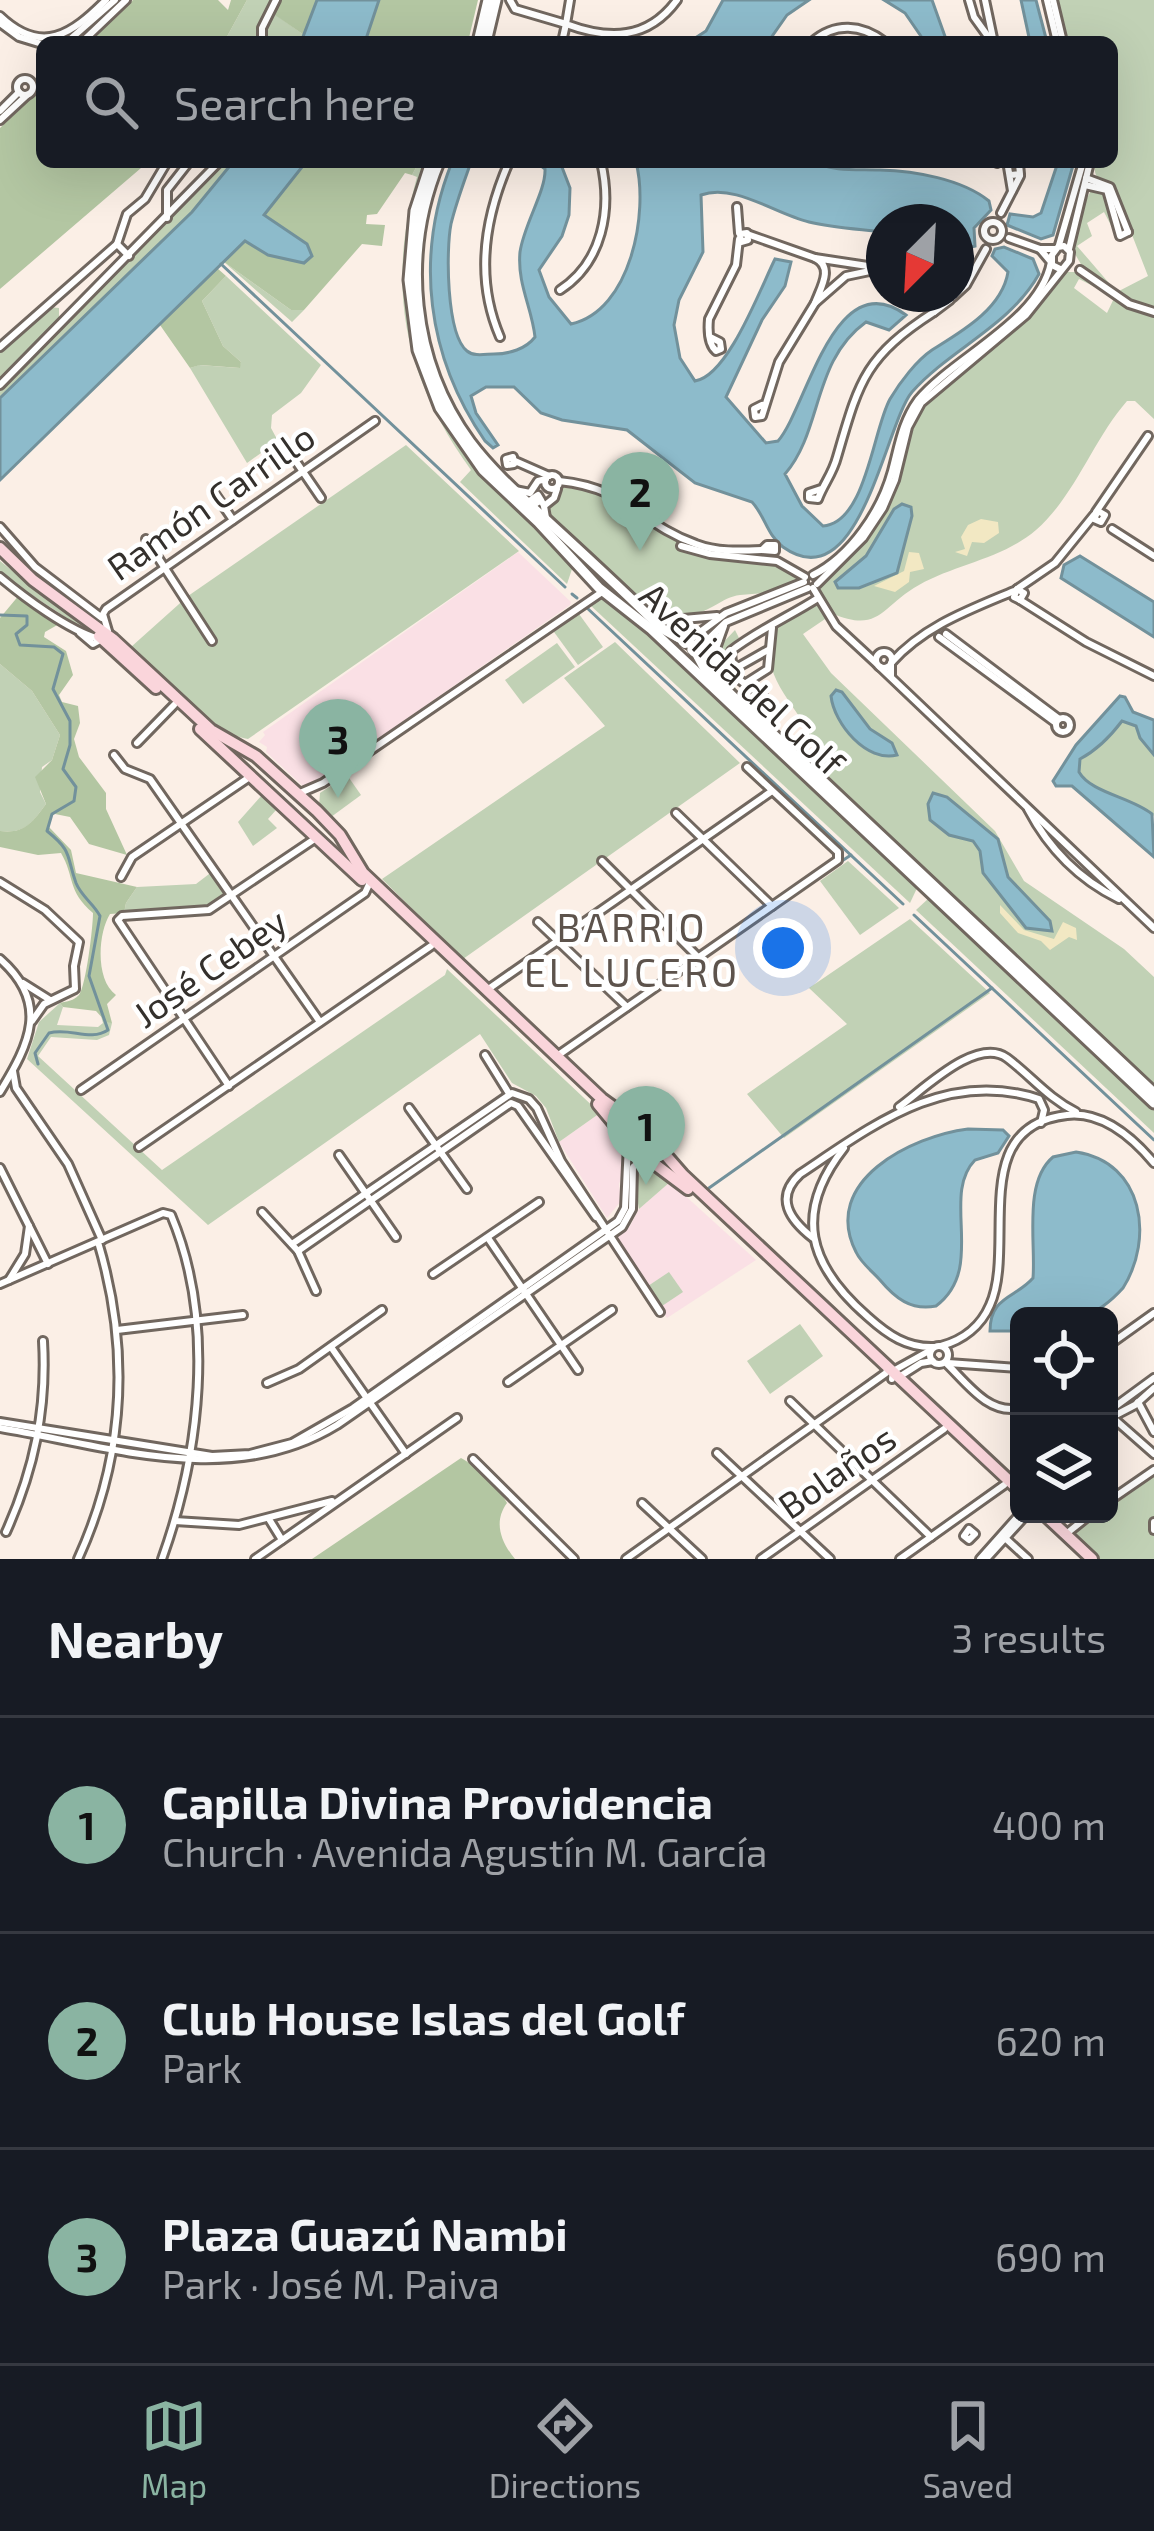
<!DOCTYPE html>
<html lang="en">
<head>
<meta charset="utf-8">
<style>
  body { margin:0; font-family:"Exo 2",sans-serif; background:#242831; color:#f1f3f6 }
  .controls { position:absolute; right:36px; bottom:36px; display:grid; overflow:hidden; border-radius:18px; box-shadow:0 12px 48px #0002 }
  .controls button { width:108px; height:108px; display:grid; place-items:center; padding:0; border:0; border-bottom:3px solid #363941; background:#171b24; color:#f1f3f6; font:60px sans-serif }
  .compass { position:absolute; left:866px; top:204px; width:108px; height:108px; border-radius:50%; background:#171b24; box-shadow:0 12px 48px #0002; rotate:204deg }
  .you { position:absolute; left:783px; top:948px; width:42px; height:42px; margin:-30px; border:9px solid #fff; border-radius:50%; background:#1a73e8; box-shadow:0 0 0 18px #1a73e833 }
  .badge { display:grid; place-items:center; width:78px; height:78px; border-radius:50%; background:#8ab4a2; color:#111; font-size:39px; font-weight:700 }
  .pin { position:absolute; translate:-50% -99px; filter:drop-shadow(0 3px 6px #0008) }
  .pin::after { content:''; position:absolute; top:63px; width:42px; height:36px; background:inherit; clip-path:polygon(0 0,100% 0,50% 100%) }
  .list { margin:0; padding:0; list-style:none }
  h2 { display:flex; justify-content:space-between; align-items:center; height:156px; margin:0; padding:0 48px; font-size:51px }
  h2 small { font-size:39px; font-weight:400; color:#9ea1a6 }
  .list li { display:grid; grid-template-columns:78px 1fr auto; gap:36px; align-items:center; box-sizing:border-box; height:216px; padding:0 48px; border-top:3px solid #363941 }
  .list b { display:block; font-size:45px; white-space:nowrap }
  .list p { margin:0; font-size:39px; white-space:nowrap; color:#9ea1a6 }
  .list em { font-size:39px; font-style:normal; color:#9ea1a6 }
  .icon { flex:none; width:66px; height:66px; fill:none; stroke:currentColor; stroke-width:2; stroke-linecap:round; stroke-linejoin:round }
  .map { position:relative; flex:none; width:1154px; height:1559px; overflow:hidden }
  .search { position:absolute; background:#171b24; box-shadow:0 12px 48px #0002; left:36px; right:36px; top:36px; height:132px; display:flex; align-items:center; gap:30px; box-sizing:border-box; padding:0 42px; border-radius:18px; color:#9ea1a6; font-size:45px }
  .sheet { height:804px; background:#171b24 }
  nav { display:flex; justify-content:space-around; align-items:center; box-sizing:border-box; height:168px; border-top:3px solid #363941; background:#171b24; font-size:33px; color:#9ea1a6 }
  nav a { display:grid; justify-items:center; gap:6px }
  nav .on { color:#8ab4a2 }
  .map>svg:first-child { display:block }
</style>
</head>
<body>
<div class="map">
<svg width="1154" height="1559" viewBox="0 0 1154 1559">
  <rect width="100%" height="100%" fill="#fbefe6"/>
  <g fill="#fae0e5">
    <path d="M518,552L571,602L570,605L316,782L304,787L266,752L267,747L259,742L265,735L263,732Z"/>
    <path d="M600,1113L618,1139L626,1165L619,1184L621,1201L607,1218L559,1142Z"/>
    <path d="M670,1182L756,1260L667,1318L613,1241L630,1226L639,1209Z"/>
  </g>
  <g fill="#c1d1b5">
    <path d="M247,0H280L276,15L304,35L301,42H224Z"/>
    <path d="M1055,0H1154V419L1135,401H1127C1093,440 1075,496 1036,530C1002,559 956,564 919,585C880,607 880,634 831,613L819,587C835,560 867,543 885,510C903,478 900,437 923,407C946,375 985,355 1014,329C1033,312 1046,291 1062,272H1079L1113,296L1079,279L1074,288L1107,313L1117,292L1148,276L1113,186C1100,177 1093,181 1095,162H1112V42H1066Z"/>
    <path d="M221,162H233L192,212L0,399V349L49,307L59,308V320L66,322L203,185Z"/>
    <path d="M419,162H428L409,232L432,394L573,566L567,584L460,482L471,470C404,377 386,289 417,177L412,175Z"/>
    <path d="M1093,187L1106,193L1116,235L1104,212L1087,223L1092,236L1077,246L1115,290L1085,271L1072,249L1082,207Z"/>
    <path d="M224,262L291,310H304L292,322Z"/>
    <path d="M226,276L321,365L301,393L272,415L271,428L278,441L247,463L190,368L199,365L239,368L241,362L223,346L202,301Z"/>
    <path d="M406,445L519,551L248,739C209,733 159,674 131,647L188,596Z"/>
    <path d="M563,485L604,492L678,539L677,543L689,549L782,564L801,575V579C781,594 762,593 740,595C721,597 711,614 682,616C640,618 575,538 545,509Z"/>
    <path d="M0,561L96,637L7,579L0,573Z"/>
    <path d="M603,595L655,636L918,886L910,903L589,604Z"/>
    <path d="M814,604H820L828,617L803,634L831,673L995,831L1024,881L1124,949L1154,977V1090L724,680L718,668L716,650L735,630L739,638L729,646L724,659C731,702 784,736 814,764C820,713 747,685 777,624Z"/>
    <path d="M579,614L603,647L578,665L554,632Z"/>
    <path d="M615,642L740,763L463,959L382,879L605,726L564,678Z"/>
    <path d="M557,643L575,667L523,704L505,680Z"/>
    <path d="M0,664L32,691L60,735L52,760L42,767L40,792L46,804C32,823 25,834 0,831Z"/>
    <path d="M1122,721L1136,726L1140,738L1154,755V816C1133,796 1091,793 1079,772L1080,759Z"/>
    <path d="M347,775L361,795L331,817L319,806L320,793Z"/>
    <path d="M262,795L277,809L268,819L277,828L253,846L238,822Z"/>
    <path d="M848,861L899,908L860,935L820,881Z"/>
    <path d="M213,871L230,895L202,909L124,913L126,903L137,887L196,884Z"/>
    <path d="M929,898L936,901L1154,1106V1133L916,910Z"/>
    <path d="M910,919L990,993L784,1138L747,1094L847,1024L809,988Z"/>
    <path d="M447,969L600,1113L559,1142L546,1108L536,1096L512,1083L480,1034L208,1225L27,1059L39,1022L60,1003L63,1007L57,1025L98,1027L103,1023L101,1016L112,1023L109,1035L97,1040L51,1037L38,1056L162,1170L445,975Z"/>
    <path d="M644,1168L670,1182L639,1209L634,1180Z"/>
    <path d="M669,1272L683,1292L662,1306L648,1286Z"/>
    <path d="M800,1324L823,1356L770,1394L747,1361Z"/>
    <path d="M1154,1476V1518L1150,1526L1154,1534V1559H1100L1075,1536L1076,1527L1094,1514H1109V1504L1117,1502Z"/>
  </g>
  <g fill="#b3c6a2">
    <path d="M133,0H218L228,10L231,0H247L224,42H90Z"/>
    <path d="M280,0H317L304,35L275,15Z"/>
    <path d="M379,0H478L468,42H365Z"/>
    <path d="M42,88V162H148L0,289V128Z"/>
    <path d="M306,162H419L412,175L405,173L377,214L367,215L366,224L385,225L382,246L362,244L304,310H291L224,262L245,241L268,255L308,260L312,256L307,244L263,215Z"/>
    <path d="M217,268L226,276L202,301L223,346L241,362L240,368L200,365L190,368L160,325Z"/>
    <path d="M20,594L32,609L45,613L59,624L45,632L44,637L66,651L73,675L59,695L62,702L78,706L80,723L74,739L79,757L106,793V809L127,855L89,844L70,817L55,814L50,817L48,826L71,850L76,873L137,887L126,903L124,913L110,914C98,933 95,980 116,995L107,1004L112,1023L106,1022L96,1011L63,1007L60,1003C68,1001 73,1001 79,995C86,986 93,927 93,913C67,891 75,877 61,853L38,855L0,847V831C24,834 32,823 46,804L35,777L52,760L60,735L32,691L0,664V618Z"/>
    <path d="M461,1458C477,1467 499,1487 507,1503C493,1522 501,1542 515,1559H312Z"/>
  </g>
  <g fill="#f2e8c3">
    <path d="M981,519L998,522L999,533L984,543L972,542L967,556L955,552L965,549L961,537L968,525Z"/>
    <path d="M909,552L919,553L924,569L910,572L909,582L895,592L874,586L904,571Z"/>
    <path d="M1000,905L1024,930L1054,939L1063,922L1076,928L1077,940L1069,937L1050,950L1041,941L1018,933L1000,913Z"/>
  </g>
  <g fill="#8dbbcb" stroke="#72919b" stroke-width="3">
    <path d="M317,0H379L365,42H301Z"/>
    <path d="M723,0H809L787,15L768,42H689L706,31Z"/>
    <path d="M884,0H932L947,42H925L905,13Z"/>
    <path d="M1021,0H1036L1047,42H1030Z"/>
    <path d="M233,162H306L264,215L307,244L312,256L304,263L268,255L245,241L0,480V398L192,212Z"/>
    <path d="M452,162H471C464,182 456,203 451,224C446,249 446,334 467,351C474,357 486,354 494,354C509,354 526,349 535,337C532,308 517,284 520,252C524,224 546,191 545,169L536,162H560L570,188L569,215L562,236L539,270L549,297L571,324C631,311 649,212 636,162H814C833,172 859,169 880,170C915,171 962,179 989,201L991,210L974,228L975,246L956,251V222H884V232C859,229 833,228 809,222C775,214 735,183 701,195L703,252L679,300L674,325L680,358L695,381C728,376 760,289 775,259L791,262L785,286L762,320L726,397L766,443L778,441C807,408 834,262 906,315L889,330L866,322C812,361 823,430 785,474L802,506L823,526C866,523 873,429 890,399C900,382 917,360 932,350C961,332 1002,309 1008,272L992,256L995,249L1004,247L1033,259L1039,274C1010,326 950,349 912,392C885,424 860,602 783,547C767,535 765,516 752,502L695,483L627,430L562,420L541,413L514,387H486L471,396L476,413L498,445L493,448L485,441C427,357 414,257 452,162Z"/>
    <path d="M1058,162H1074L1053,235L1041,239L1007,225L1010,214L1033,217L1041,213Z"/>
    <path d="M902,504L911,507L912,516L897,573L859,588H838L835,582L866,556L894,509Z"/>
    <path d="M1080,556L1154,602V637L1061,578L1064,565Z"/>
    <path d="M836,690L842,692L870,729L892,743L897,755C867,763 834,724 831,696Z"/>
    <path d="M1120,696L1125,697L1133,712L1154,720V755L1140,738L1136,726L1122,721C1110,737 1097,750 1080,759L1079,772C1091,793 1131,797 1152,814L1154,857L1072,786H1056L1053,781L1076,745Z"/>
    <path d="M933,793L947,797L998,839L1008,877L1050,921L1052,931L1026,928L983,873L980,851L973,841L949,835L930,820L928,804Z"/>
    <path d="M968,1129L1003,1130L1009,1136L998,1153L975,1160C940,1196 987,1268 936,1306C911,1311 895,1298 880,1280C872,1271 861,1263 856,1252C820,1181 912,1136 968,1129Z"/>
    <path d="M1076,1152C1144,1162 1154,1239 1123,1288C1113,1299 1100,1311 1085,1315C1065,1320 1039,1316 1019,1316V1331H990C990,1296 1016,1298 1033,1278C1036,1243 1023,1182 1053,1157Z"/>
  </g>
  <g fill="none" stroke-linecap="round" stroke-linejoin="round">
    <g stroke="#72919b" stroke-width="3">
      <path d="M221,264L565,587"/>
      <path d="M572,594L577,598"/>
      <path d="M586,607L903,904"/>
      <path d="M0,615L27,616V625L16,634L20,645L54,647L63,654L53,689L70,721V745L63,769L76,787L74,801L52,814L47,831C73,852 66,855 76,883C81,896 94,904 100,916L89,976L108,1030C90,1042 70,1027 49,1033L35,1053L38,1064"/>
      <path d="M825,872L851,855"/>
      <path d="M914,915L1154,1140"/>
      <path d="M709,1188L992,988"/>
    </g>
    <defs>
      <g id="minor">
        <path d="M510,0L515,9L566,24L562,42"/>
        <path d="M570,0L566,24C609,40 648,40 677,0"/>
        <path d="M969,0L974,17L992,42"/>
        <path d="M985,0L993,38"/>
        <path d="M1047,0L1057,42"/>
        <path d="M1053,0L1063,42"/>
        <path d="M0,16C42,56 72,34 106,0"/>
        <path d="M0,23L19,37L42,44"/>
        <path d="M67,42L115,0"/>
        <path d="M82,42L126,0"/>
        <path d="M262,42V28L276,0"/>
        <path d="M812,42C835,22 861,24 885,42"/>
        <circle cx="25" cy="87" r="8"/>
        <path d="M0,111L19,92"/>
        <path d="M0,120L27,95"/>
        <path d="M995,162L997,163"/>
        <path d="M1011,175L1020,174L1019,164L1012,163L1008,167L1012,191"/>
        <path d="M1086,178L1110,187L1128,232"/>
        <path d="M1085,185L1107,190L1120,236L1128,232"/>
        <path d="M737,207L739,233"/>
        <path d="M1001,213L1020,176"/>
        <path d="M167,218V190L189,162"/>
        <circle cx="993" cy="231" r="9"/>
        <path d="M747,233L748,240L741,242L740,234Z"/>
        <path d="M747,234L815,258"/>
        <path d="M1009,238L1040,249"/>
        <path d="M117,244L127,214L145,199L167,162"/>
        <path d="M1059,245L1083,162"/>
        <path d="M1069,249L1090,162"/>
        <path d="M881,268L815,258C834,267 821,287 815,303L846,276L884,268"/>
        <path d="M1080,270L1129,304L1154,312"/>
        <path d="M560,290C603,262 612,209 601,162"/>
        <path d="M935,294L934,312L950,300"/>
        <path d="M953,297L966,285L986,249"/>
        <path d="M500,337C475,279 484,219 509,162"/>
        <path d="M710,337L720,342L721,349L716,351C708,344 708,330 709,319L736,265L739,239"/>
        <path d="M0,347L117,244L129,256"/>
        <path d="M0,385L219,162"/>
        <path d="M762,405L754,409L755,417L762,416L779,362L815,303"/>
        <path d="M282,441L321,498"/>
        <path d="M513,457L514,464L507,465L506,459Z"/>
        <path d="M515,461L549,476"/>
        <circle cx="552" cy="482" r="7"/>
        <path d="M559,481C629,488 639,524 696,544C717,552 739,551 762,550"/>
        <path d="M821,489L809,493V498L818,499C823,485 833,473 837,457C859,382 864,357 934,312"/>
        <path d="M515,490L530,493L538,481L546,479"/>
        <path d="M213,491L233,520"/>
        <path d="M541,500L538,495L532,499L535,504L541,500L544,506"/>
        <path d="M1098,511L1105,515L1101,522L1094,519Z"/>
        <path d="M1096,512L1148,436"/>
        <path d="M546,518L544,506L554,498L557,489"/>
        <path d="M0,527L35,567L102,618"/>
        <path d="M1112,529L1154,556"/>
        <path d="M146,539L212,641"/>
        <path d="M767,545H775V551L762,550Z"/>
        <path d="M681,546L710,554L777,561L805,577"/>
        <path d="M813,575C851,556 881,511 892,471C899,445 902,422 918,400C955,356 1040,321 1051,262L1040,249H1055"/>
        <path d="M0,577C25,598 68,630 99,639"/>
        <path d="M817,584L863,538L883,508L895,480L908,427L921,403L1026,315L1069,261L1070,252L1064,246L1058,247L1052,255V265L1060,269"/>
        <path d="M813,588L836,626L876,663"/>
        <path d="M1017,589L1055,563L1094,515"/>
        <path d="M1017,589L1024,593L1020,600L1014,597Z"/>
        <path d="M1020,600L1086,642L1154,676"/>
        <path d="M653,616L672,620L717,616"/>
        <path d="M108,631L103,614L106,609L375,421"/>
        <path d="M80,633L93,644L102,639"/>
        <path d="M946,634L1059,719"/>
        <path d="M939,637L1056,723"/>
        <path d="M688,641L726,613L804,582"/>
        <path d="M696,651L726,622L808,588"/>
        <circle cx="884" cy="660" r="8"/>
        <path d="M880,667L1154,928"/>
        <path d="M731,671L768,650"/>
        <path d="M891,676V663C924,626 969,610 1014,591"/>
        <path d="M722,681L714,654L724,626"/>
        <path d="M746,683L768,669L772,628"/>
        <path d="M768,701C744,677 733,689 731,651C758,630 790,616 818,598"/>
        <circle cx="1063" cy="725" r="7"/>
        <path d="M137,743L174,705"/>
        <path d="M114,755L125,769L150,779L320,1022"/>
        <path d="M300,793L323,783L602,592"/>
        <path d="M1028,809C1049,849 1078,879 1119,899"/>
        <path d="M676,813L772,906"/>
        <path d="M602,861L698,957"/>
        <path d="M121,877L132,857L251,776"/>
        <path d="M0,882L45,910L79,942L74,966L75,989L44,1004L32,1021"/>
        <path d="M538,922L627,1007"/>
        <path d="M0,959C50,1003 30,1043 0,1092"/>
        <path d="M23,983L50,1000"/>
        <path d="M487,990L772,791"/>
        <path d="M485,1055L508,1092"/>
        <path d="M557,1056L838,860V852L747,767"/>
        <path d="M13,1071L16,1088L68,1164L102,1240"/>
        <path d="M229,1086L118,920L122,916L209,910L316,838"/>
        <path d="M81,1090L365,893L371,880"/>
        <path d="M899,1107C924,1089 977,1036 1007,1058C1031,1076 1048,1098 1076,1112"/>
        <path d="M409,1108L467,1189"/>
        <path d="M139,1147L431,946"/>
        <path d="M844,1148C793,1213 808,1265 868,1317C888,1335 907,1348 934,1347"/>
        <path d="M339,1155L396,1237"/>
        <path d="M0,1168L48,1264"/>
        <path d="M262,1212L298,1251L316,1291"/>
        <path d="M488,1238L578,1370"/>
        <path d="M813,1238C790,1220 774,1198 800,1174C872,1126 945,1068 1039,1099L1044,1110L1041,1123"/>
        <path d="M292,1244L512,1093L529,1099L537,1108L561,1161L660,1312"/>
        <path d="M298,1251L511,1103L518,1106L596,1217"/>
        <path d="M433,1274L539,1202"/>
        <path d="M9,1280L25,1254L29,1226"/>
        <path d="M0,1284L163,1213L171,1215C216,1322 200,1453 162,1559"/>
        <path d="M117,1330L243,1315"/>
        <path d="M1109,1345L1154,1313"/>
        <circle cx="939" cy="1355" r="9"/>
        <path d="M941,1346C963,1340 981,1326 990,1305C1017,1246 966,1126 1067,1115C1102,1111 1133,1138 1154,1163"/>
        <path d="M331,1347L406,1454"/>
        <path d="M945,1362C966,1382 988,1415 1019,1408"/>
        <path d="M948,1363L1019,1368"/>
        <path d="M899,1377L921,1363L933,1361"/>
        <path d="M892,1379L893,1371L929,1351"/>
        <path d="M508,1382L612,1310"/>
        <path d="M267,1383L299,1369L382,1310"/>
        <path d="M1154,1388L1135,1405L1112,1417L1154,1454"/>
        <path d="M790,1401L931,1537"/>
        <path d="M1138,1402L1154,1432"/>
        <path d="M1109,1411L1154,1378"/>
        <path d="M0,1422L212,1456L250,1454L292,1443L353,1408L618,1221L625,1208L628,1144"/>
        <path d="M0,1428C112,1447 233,1489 337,1425L622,1227L632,1209L633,1167L645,1157"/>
        <path d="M717,1453L830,1559"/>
        <path d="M473,1459L574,1559"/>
        <path d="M1109,1501L1154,1470"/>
        <path d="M642,1503L702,1559"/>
        <path d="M269,1519L282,1540"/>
        <path d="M175,1521L239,1525L332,1501"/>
        <path d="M1154,1522V1530"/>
        <path d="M969,1529L975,1534L969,1540L964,1536Z"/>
        <path d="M6,1532C34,1470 47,1409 43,1341"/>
        <path d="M1066,1534L1091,1514"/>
        <path d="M1004,1537L1028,1559"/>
        <path d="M78,1559C125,1456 130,1349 98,1242"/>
        <path d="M255,1559L457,1418"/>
        <path d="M626,1559L886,1373L888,1367"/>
        <path d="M761,1559L944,1429"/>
        <path d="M900,1559L1004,1485"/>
        <path d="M980,1559L1020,1514"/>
        <path d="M986,1559L1027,1514"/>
      </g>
      <g id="tertiary">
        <path d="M478,42L488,0"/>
        <path d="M486,42L496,0"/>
        <path d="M431,162L415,211L409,280L418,350L440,408L483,470L538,522L599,588L651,629L1154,1103"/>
        <path d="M439,162C401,254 411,361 470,442C494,474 525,500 554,527C590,560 626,593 661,628L692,645L706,671L1154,1093"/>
      </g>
      <g id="secondary">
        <path d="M0,548L33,580L113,639L211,730L256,756L317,811L340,835L363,873L602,1099L642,1128L683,1175L1019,1490"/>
        <path d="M99,636L156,688"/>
        <path d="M200,729L362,880"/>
        <path d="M598,1104L636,1150L688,1189"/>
        <path d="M1044,1514L1092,1559"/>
      </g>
    </defs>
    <use href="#minor" stroke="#71675f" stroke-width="12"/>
    <use href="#tertiary" stroke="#71675f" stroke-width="15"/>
    <use href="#secondary" stroke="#71675f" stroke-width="16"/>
    <use href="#minor" stroke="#fff" stroke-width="6"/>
    <use href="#tertiary" stroke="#fff" stroke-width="9"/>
    <use href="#secondary" stroke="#fad5db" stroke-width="10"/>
  </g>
  <g text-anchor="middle" stroke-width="9" stroke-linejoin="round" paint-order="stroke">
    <g font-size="36" fill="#34302c" stroke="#fff">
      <text transform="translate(211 502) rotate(-35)" y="13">Ramón Carrillo</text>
      <text transform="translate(742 679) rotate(43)" y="13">Avenida del Golf</text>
      <text transform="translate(210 968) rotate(-35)" y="13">José Cebey</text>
      <text transform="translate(837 1472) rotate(-35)" y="13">Bolaños</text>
    </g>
    <g font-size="39" letter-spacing="3" fill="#5d534c" stroke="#fff">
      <text x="632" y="942">BARRIO<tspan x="632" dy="45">EL LUCERO</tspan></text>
    </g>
  </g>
</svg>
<div class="controls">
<button><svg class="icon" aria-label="locate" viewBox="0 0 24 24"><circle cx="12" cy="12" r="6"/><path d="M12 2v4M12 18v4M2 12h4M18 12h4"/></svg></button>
<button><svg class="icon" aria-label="layers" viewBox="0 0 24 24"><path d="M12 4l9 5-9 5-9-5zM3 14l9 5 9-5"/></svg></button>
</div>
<svg class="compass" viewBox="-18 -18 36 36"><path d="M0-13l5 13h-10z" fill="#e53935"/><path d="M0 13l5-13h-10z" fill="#9ea1a6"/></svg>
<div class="you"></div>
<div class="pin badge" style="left:646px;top:1185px">1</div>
<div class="pin badge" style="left:640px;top:551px">2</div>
<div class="pin badge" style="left:338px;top:798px">3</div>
<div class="search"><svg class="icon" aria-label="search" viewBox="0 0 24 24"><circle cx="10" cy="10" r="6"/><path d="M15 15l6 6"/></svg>Search here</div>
</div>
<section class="sheet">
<h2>Nearby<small>3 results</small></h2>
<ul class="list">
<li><span class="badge">1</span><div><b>Capilla Divina Providencia</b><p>Church · Avenida Agustín M. García</p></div><em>400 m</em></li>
<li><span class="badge">2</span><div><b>Club House Islas del Golf</b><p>Park</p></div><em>620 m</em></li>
<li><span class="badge">3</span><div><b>Plaza Guazú Nambi</b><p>Park · José M. Paiva</p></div><em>690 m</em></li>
</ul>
</section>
<nav>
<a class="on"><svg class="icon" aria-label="map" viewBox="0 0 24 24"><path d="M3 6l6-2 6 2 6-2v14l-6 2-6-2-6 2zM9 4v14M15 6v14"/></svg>Map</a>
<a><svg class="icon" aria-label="directions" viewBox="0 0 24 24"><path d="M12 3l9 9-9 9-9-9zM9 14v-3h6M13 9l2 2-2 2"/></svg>Directions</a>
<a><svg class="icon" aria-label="saved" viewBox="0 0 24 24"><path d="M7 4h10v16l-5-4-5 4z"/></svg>Saved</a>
</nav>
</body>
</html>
